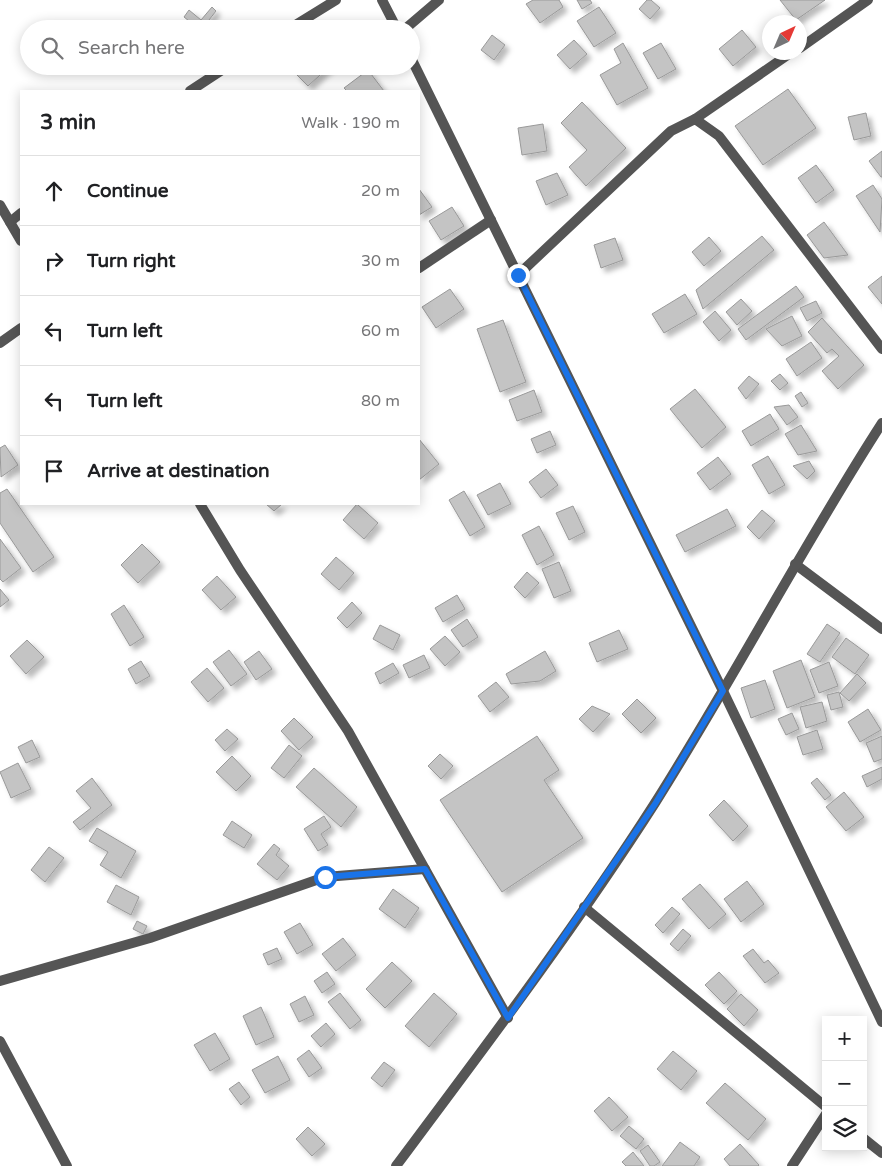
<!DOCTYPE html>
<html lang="en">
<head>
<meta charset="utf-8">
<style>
  body { margin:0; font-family:"Varela Round",sans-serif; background:#f6f6f6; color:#202124 }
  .controls { position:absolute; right:15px; bottom:15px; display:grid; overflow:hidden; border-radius:0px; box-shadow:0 2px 12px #0003 }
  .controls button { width:45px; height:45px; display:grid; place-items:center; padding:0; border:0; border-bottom:1px solid #e0e0e0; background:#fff; color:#202124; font:25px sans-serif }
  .compass { position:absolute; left:762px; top:15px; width:45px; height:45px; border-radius:50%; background:#fff; box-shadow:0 2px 12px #0003; rotate:44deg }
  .stop { position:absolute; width:15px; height:15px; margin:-11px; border:4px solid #1a73e8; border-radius:50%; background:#fff }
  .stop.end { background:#1a73e8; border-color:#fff; box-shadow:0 1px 5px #0008 }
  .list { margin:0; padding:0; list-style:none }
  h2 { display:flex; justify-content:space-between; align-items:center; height:65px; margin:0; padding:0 20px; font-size:21px }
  h2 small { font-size:16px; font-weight:400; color:#757577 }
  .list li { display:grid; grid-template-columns:32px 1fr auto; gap:15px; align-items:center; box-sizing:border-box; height:70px; padding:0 20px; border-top:1px solid #e0e0e0 }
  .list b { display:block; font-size:19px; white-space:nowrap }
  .list em { font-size:16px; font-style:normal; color:#757577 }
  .icon { flex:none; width:28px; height:28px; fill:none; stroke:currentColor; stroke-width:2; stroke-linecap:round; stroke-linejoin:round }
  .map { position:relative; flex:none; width:882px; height:1166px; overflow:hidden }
  .search { position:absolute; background:#fff; box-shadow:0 2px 12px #0003; left:20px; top:20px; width:400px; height:55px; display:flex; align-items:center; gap:12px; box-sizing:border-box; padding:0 18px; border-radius:28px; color:#757577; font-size:19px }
  .panel { position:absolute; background:#fff; box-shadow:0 2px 12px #0003; left:20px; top:90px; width:400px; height:415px; border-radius:0px }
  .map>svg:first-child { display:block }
</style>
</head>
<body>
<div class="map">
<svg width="882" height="1166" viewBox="0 0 882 1166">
  <defs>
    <filter id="shadow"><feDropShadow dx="4.5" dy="4.5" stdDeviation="2.5" flood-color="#0004"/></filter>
  </defs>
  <rect width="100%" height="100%" fill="#fff"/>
  <g fill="#c4c4c4" stroke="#999" filter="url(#shadow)">
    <path d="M533,0H559L563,7L540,23L526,4Z"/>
    <path d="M577,0H590L592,3L582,9Z"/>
    <path d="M647,0H651L660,8L650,19L639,9Z"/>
    <path d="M780,0H825L796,20Z"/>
    <path d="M212,7L216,11L202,29H199L184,17L189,10L201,20Z"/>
    <path d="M599,7L616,33L594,47L577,21Z"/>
    <path d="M742,30L756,47L733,66L719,49Z"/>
    <path d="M492,35L505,45L494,60L481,50Z"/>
    <path d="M574,40L587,54L570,69L557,55Z"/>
    <path d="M623,43L648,88L617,105L600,75L621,63L614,49Z"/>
    <path d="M661,43L676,69L658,79L643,53Z"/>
    <path d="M302,66H330L308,86L295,73Z"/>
    <path d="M368,70L384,91H347L344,88Z"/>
    <path d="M788,89L816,128L763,165L735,126Z"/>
    <path d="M582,102L626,148L586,186L569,167L587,150L561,123Z"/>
    <path d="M866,113L871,136L854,140L848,117Z"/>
    <path d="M543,124L547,151L522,155L518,128Z"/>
    <path d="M882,151V177H881L869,161Z"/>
    <path d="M816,165L834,190L816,203L798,178Z"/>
    <path d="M557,173L568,195L546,205L536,181Z"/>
    <path d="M873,185L882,199L880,232L856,196Z"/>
    <path d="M419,189L432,207L419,215Z"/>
    <path d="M452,207L464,226L441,240L429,221Z"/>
    <path d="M824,222L848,255L824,258L807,235Z"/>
    <path d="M762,236L774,250L703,309L696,290Z"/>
    <path d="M709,237L721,251L704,266L692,252Z"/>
    <path d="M615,238L623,260L601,268L594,245Z"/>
    <path d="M882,276V304L868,287Z"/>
    <path d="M796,286L804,297L746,340L738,329Z"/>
    <path d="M450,289L464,309L436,328L422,307Z"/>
    <path d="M685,294L697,314L664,333L652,314Z"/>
    <path d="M741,299L752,311L737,325L726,312Z"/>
    <path d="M816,301L822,313L807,321L800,308Z"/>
    <path d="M715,311L731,330L719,341L703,322Z"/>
    <path d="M792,316L802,336L782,346L766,329Z"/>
    <path d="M822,318L864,365L838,389L822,371L839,356L832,349L827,353L808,332Z"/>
    <path d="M503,320L526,382L500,392L477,329Z"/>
    <path d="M811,342L822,358L797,376L786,359Z"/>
    <path d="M780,374L788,383L780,390L771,381Z"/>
    <path d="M749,376L759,384L746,399L738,388Z"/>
    <path d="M695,389L726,427L702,448L670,409Z"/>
    <path d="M534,390L542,412L517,421L509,400Z"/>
    <path d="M801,392L808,403L802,407L795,396Z"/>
    <path d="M789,405L798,417L787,425L774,407Z"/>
    <path d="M770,414L779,429L751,446L742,431Z"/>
    <path d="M801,425L817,451L798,455L785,434Z"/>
    <path d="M550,431L556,445L537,453L531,439Z"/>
    <path d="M419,439L439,464L419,480Z"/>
    <path d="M5,445L18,465L1,477L0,448Z"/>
    <path d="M768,456L785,485L769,494L752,465Z"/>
    <path d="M718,457L731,474L710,490L697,473Z"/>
    <path d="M809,461L815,471L807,479L793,466Z"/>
    <path d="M546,469L558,485L541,498L529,482Z"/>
    <path d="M500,483L511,504L488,515L477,495Z"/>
    <path d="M7,489L54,557L33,572L0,523V493Z"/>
    <path d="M464,491L485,527L470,536L449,500Z"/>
    <path d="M266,504H282L274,511Z"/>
    <path d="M357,504L378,523L364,539L343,520Z"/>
    <path d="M573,506L585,532L569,540L556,513Z"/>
    <path d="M727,509L736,526L685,552L676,535Z"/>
    <path d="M762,510L775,521L759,539L747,527Z"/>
    <path d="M539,526L554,555L537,565L522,535Z"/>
    <path d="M0,539L21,568L3,582L0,579Z"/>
    <path d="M142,544L160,562L138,583L121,565Z"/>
    <path d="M336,557L354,573L339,590L321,574Z"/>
    <path d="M559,562L571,591L554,598L542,569Z"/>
    <path d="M527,572L539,583L525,598L514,587Z"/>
    <path d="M217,576L236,597L221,610L202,590Z"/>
    <path d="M0,589L9,600L0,607Z"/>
    <path d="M457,595L465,609L443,622L435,608Z"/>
    <path d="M352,602L362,613L347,628L337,618Z"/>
    <path d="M124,605L144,637L130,646L111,614Z"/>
    <path d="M467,619L478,637L463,647L451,630Z"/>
    <path d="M827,624L840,633L820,662L807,654Z"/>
    <path d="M380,625L400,635L393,650L373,639Z"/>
    <path d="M619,630L628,649L597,662L589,643Z"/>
    <path d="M445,636L460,652L445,666L430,649Z"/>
    <path d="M846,638L869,655L855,674L832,657Z"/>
    <path d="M27,640L44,657L26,674L10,656Z"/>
    <path d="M229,650L247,674L231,686L213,662Z"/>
    <path d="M259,651L272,669L256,680L244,662Z"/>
    <path d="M545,651L556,671L540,681L511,684L506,674Z"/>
    <path d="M424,655L430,668L409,678L403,665Z"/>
    <path d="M801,660L815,697L787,708L773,671Z"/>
    <path d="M141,661L150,676L136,684L128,669Z"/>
    <path d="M829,662L838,686L819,693L810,670Z"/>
    <path d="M393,663L399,673L380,684L375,673Z"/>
    <path d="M207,668L224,688L208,702L191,682Z"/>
    <path d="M857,674L866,683L849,701L840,693Z"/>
    <path d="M765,680L775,709L751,718L741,688Z"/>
    <path d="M496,682L509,697L490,712L478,696Z"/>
    <path d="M839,692L843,707L831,710L827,695Z"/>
    <path d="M637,699L656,718L641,733L622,714Z"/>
    <path d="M822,702L827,721L806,728L800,707Z"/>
    <path d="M592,706L610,714L593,732L579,719Z"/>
    <path d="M868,709L881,730L860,742L848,722Z"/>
    <path d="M792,713L799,729L786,735L778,719Z"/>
    <path d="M294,718L313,737L299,750L281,731Z"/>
    <path d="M227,729L238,739L225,751L215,740Z"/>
    <path d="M817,730L823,749L803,755L797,737Z"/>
    <path d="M537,736L559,770L544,780L583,838L502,892L440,800Z"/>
    <path d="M882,736V759L874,762L866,743Z"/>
    <path d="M32,740L40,757L26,763L18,747Z"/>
    <path d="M289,745L302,756L284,778L271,768Z"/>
    <path d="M440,754L453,766L441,779L428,766Z"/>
    <path d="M232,756L251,776L236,791L216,772Z"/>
    <path d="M18,763L31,789L11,798L0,772Z"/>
    <path d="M882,767V779L867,787L862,776Z"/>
    <path d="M314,768L357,807L341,827L296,787Z"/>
    <path d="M92,778L112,805L80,830L73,822L91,808L76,791Z"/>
    <path d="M817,778L831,795L825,800L811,783Z"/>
    <path d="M844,792L864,817L846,831L826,807Z"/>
    <path d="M724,800L748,826L733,841L709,815Z"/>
    <path d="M324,816L331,827L321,834L328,845L318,851L304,829Z"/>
    <path d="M232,821L252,835L244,848L223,835Z"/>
    <path d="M97,828L136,851L121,878L100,865L108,852L89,841Z"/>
    <path d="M274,844L280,849L276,855L289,866L277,880L257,864Z"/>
    <path d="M49,847L64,858L45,882L31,870Z"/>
    <path d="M747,881L764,904L741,922L724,899Z"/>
    <path d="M700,884L726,914L709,929L682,899Z"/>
    <path d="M116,885L139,897L131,915L107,902Z"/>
    <path d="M393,889L419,908L405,928L379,909Z"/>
    <path d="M672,907L680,914L663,933L655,925Z"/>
    <path d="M137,921L147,926L143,934L133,929Z"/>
    <path d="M300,923L313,945L297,954L284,932Z"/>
    <path d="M683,929L691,936L678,951L670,944Z"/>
    <path d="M343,938L356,955L336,971L322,954Z"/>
    <path d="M277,948L282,959L268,965L263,954Z"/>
    <path d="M753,949L764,963L768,960L779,973L765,983L743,956Z"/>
    <path d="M392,962L412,981L385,1008L366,989Z"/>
    <path d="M327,972L335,984L322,993L314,981Z"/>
    <path d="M719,972L737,991L724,1004L705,985Z"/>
    <path d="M340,993L361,1020L350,1029L328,1002Z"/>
    <path d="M434,993L457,1014L429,1047L405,1026Z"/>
    <path d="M741,994L758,1010L744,1026L727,1009Z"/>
    <path d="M305,996L314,1015L299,1022L290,1004Z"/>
    <path d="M261,1007L274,1037L256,1045L243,1016Z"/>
    <path d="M326,1023L335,1034L321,1047L311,1036Z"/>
    <path d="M215,1033L230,1059L210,1071L194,1045Z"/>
    <path d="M309,1050L322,1068L309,1077L297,1059Z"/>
    <path d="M673,1051L697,1071L681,1090L657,1069Z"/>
    <path d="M278,1056L290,1080L265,1093L252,1070Z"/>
    <path d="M384,1062L395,1070L382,1087L371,1078Z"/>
    <path d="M239,1082L250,1097L241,1105L229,1089Z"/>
    <path d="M725,1083L766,1119L748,1140L706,1103Z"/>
    <path d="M609,1097L628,1117L612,1131L594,1111Z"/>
    <path d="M629,1126L644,1139L636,1149L620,1136Z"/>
    <path d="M308,1127L325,1144L312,1156L296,1139Z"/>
    <path d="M680,1142L700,1157L694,1166H662Z"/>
    <path d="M740,1144L759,1165L758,1166H730L724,1159Z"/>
    <path d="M648,1145L660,1162L654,1166H650L640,1151Z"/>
    <path d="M633,1152L644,1166H626L622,1162Z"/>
  </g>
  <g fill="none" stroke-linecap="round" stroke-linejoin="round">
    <g stroke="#555" stroke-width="10">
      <path d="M382,0L397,29"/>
      <path d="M289,29L336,0"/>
      <path d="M405,29L439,0"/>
      <path d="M800,48L868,0"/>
      <path d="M411,58L723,691L882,1022"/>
      <path d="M190,91L228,66"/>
      <path d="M695,119L792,52"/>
      <path d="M0,205L21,241"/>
      <path d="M10,222L21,213"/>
      <path d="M419,268L491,220"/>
      <path d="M518,275L671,131L695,119L719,136L882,349"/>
      <path d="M0,343L21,328"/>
      <path d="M200,504L240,570L348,731L508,1018"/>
      <path d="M795,564L882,629"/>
      <path d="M584,907L826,1107"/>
      <path d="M0,981L150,938L325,877L425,869"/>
      <path d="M0,1041L67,1166"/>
      <path d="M863,1138L882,1153"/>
      <path d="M396,1166C485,1047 575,928 655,803C734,678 802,547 882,423"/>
      <path d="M792,1166L826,1114"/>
    </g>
  </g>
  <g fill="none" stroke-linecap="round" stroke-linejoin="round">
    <path stroke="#1a73e8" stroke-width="6" d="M325,877L425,869L508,1018L655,804L723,691L518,275"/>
  </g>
</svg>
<div class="controls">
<button>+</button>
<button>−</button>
<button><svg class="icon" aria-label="layers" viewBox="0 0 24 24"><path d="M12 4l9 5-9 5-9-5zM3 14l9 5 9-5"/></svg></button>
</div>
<svg class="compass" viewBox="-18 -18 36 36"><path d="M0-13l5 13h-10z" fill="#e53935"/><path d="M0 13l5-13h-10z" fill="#757577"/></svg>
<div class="stop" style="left:325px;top:877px"></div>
<div class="stop end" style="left:518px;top:275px"></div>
<div class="search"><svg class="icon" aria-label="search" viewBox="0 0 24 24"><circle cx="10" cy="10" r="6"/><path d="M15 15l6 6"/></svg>Search here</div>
<section class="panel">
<h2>3 min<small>Walk · 190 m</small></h2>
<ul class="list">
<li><svg class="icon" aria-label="ahead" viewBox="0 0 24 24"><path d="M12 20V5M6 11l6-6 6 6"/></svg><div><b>Continue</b></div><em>20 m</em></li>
<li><svg class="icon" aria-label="right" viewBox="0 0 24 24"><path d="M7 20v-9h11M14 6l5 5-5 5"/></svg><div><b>Turn right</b></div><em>30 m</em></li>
<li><svg class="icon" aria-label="left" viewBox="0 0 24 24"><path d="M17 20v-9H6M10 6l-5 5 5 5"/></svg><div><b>Turn left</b></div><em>60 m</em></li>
<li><svg class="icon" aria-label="left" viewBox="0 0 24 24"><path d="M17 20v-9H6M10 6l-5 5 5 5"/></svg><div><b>Turn left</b></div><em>80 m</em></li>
<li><svg class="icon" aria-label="arrive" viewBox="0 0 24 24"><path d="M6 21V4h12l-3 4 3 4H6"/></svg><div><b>Arrive at destination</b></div></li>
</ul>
</section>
</div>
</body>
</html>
